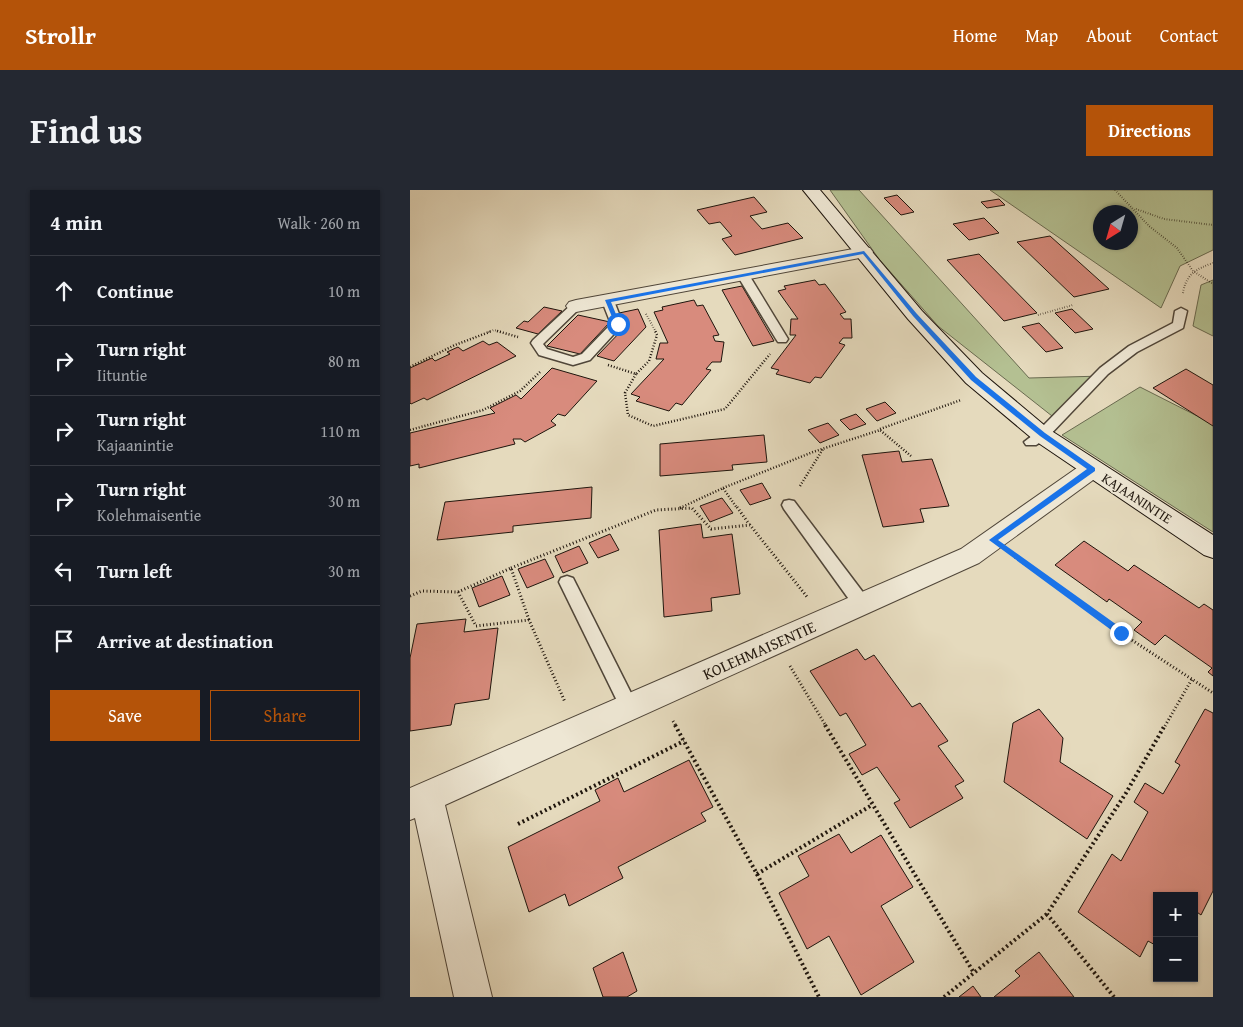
<!DOCTYPE html>
<html lang="en">
<head>
<meta charset="utf-8">
<style>
  body { margin:0; font-family:"Gentium Book Plus",serif; background:#242831; color:#f1f3f6 }
  .controls { position:absolute; right:15px; bottom:15px; display:grid; overflow:hidden; border-radius:0px; box-shadow:0 1px 4px #0004 }
  .controls button { width:45px; height:45px; display:grid; place-items:center; padding:0; border:0; border-bottom:1px solid #363941; background:#171b24; color:#f1f3f6; font:25px sans-serif }
  .compass { position:absolute; left:683px; top:15px; width:45px; height:45px; border-radius:50%; background:#171b24; box-shadow:0 1px 4px #0004; rotate:217deg }
  .stop { position:absolute; width:15px; height:15px; margin:-11px; border:4px solid #1a73e8; border-radius:50%; background:#fff }
  .stop.end { background:#1a73e8; border-color:#fff; box-shadow:0 1px 5px #0008 }
  .list { margin:0; padding:0; list-style:none }
  h2 { display:flex; justify-content:space-between; align-items:center; height:65px; margin:0; padding:0 20px; font-size:21px }
  h2 small { font-size:16px; font-weight:400; color:#9ea1a6 }
  .list li { display:grid; grid-template-columns:32px 1fr auto; gap:15px; align-items:center; box-sizing:border-box; height:70px; padding:0 20px; border-top:1px solid #363941 }
  .list b { display:block; font-size:19px; white-space:nowrap }
  .list p { margin:0; font-size:16px; white-space:nowrap; color:#9ea1a6 }
  .list em { font-size:16px; font-style:normal; color:#9ea1a6 }
  .actions { display:flex; gap:10px; padding:15px 20px }
  .actions a { flex:1; padding:11px 0; border:1px solid #b45309; border-radius:0px; text-align:center; font-size:18px; color:#b45309 }
  .actions .main { background:#b45309; color:#fff }
  .icon { flex:none; width:28px; height:28px; fill:none; stroke:currentColor; stroke-width:2; stroke-linecap:round; stroke-linejoin:round }
  .map { position:relative; flex:none; width:803px; height:807px; overflow:hidden; border-radius:0px }
  header { display:flex; align-items:center; gap:30px; box-sizing:border-box; height:70px; padding:0 25px; background:#b45309; color:#fff }
  header strong { font-size:24px }
  nav { display:flex; gap:28px; margin-inline-start:auto; font-size:18px }
  .intro { display:flex; align-items:center; justify-content:space-between; box-sizing:border-box; height:120px; padding:0 30px }
  h1 { margin:0; font-size:35px }
  .button { padding:12px 22px; border-radius:0px; background:#b45309; color:#fff; font-size:18px; font-weight:700 }
  main { display:flex; gap:30px; padding:0 30px }
  aside { flex:1; background:#171b24; border-radius:0px; box-shadow:0 1px 4px #0004 }
  .map>svg:first-child { display:block }
</style>
</head>
<body>
<header>
<strong>Strollr</strong>
<nav><a>Home</a><a>Map</a><a>About</a><a>Contact</a></nav>
</header>
<div class="intro"><h1>Find us</h1><a class="button">Directions</a></div>
<main>
<aside>
<h2>4 min<small>Walk · 260 m</small></h2>
<ul class="list">
<li><svg class="icon" aria-label="ahead" viewBox="0 0 24 24"><path d="M12 20V5M6 11l6-6 6 6"/></svg><div><b>Continue</b></div><em>10 m</em></li>
<li><svg class="icon" aria-label="right" viewBox="0 0 24 24"><path d="M7 20v-9h11M14 6l5 5-5 5"/></svg><div><b>Turn right</b><p>Iituntie</p></div><em>80 m</em></li>
<li><svg class="icon" aria-label="right" viewBox="0 0 24 24"><path d="M7 20v-9h11M14 6l5 5-5 5"/></svg><div><b>Turn right</b><p>Kajaanintie</p></div><em>110 m</em></li>
<li><svg class="icon" aria-label="right" viewBox="0 0 24 24"><path d="M7 20v-9h11M14 6l5 5-5 5"/></svg><div><b>Turn right</b><p>Kolehmaisentie</p></div><em>30 m</em></li>
<li><svg class="icon" aria-label="left" viewBox="0 0 24 24"><path d="M17 20v-9H6M10 6l-5 5 5 5"/></svg><div><b>Turn left</b></div><em>30 m</em></li>
<li><svg class="icon" aria-label="arrive" viewBox="0 0 24 24"><path d="M6 21V4h12l-3 4 3 4H6"/></svg><div><b>Arrive at destination</b></div></li>
</ul>
<div class="actions"><a class="main">Save</a><a>Share</a></div>
</aside>
<div class="map">
<svg width="803" height="807" viewBox="0 0 803 807">
  <rect width="100%" height="100%" fill="#e5dabd"/>
  <filter id="stains"><feTurbulence type="fractalNoise" baseFrequency=".004" numOctaves="4"/><feColorMatrix values="0 0 0 0 .2 0 0 0 0 .09 0 0 0 0 .02 0 0 0 .5 -.17"/></filter>
  <radialGradient id="worn" r=".72"><stop offset=".6" stop-color="#630" stop-opacity="0"/><stop offset="1" stop-color="#630" stop-opacity=".3"/></radialGradient>
  <g fill="#b4c092" stroke="#696a50" fill-rule="evenodd">
    <path d="M420,0H449L619,188L693,186L642,226L528,136L469,69Z"/>
    <path d="M580,0H803V60L770,76L751,118ZM720,22V52H690V22Z"/>
    <path d="M803,90V146L783,136L791,95Z"/>
    <path d="M730,197L803,234V342L652,245Z"/>
  </g>
  <g fill="#d88b7d" stroke="#1e150d">
    <path d="M487,5L504,22L491,25L474,8Z"/>
    <path d="M344,7L357,22L340,26L352,39L378,33L393,48L325,65L312,49L322,46L310,32L299,34L287,20Z"/>
    <path d="M589,9L595,15L577,18L571,12Z"/>
    <path d="M574,28L589,43L559,50L543,34Z"/>
    <path d="M640,46L699,99L664,107L607,52Z"/>
    <path d="M569,64L627,123L594,131L537,70Z"/>
    <path d="M405,90L409,95L415,94L436,122L430,124L434,129H441L442,148H433L429,153L435,155L411,188L405,187L400,193L366,184L369,180L361,178L386,145H380L381,129H388L368,101L376,99L374,96Z"/>
    <path d="M332,96L364,151L343,156L312,100Z"/>
    <path d="M284,110L287,116L293,115L309,145L303,146L305,151L314,152L311,172H302L296,179L301,180L272,215L266,213L259,221L226,211L230,207L221,204L254,169H246L250,153H258L244,122L253,120L252,117Z"/>
    <path d="M134,117L152,121L128,144L106,138L114,131L118,132Z"/>
    <path d="M228,119L236,137L204,171L187,166L216,136L209,123Z"/>
    <path d="M662,119L683,139L665,143L645,123Z"/>
    <path d="M168,125L200,132L170,164L137,156Z"/>
    <path d="M629,133L653,158L636,162L612,137Z"/>
    <path d="M73,151L79,155L87,152L106,166L17,210L14,208L1,214L0,213V178L22,168L25,171L40,164L37,162L48,157L53,161Z"/>
    <path d="M142,178L187,191L155,226L148,224L141,231L146,235L115,252L111,249H103L105,254L9,278V274L0,276V243L85,223L80,218L106,205L111,209Z"/>
    <path d="M776,179L803,195V236L743,198Z"/>
    <path d="M475,212L486,223L467,231L456,219Z"/>
    <path d="M446,224L456,234L440,240L430,230Z"/>
    <path d="M418,233L429,245L410,253L398,240Z"/>
    <path d="M354,245L357,272L322,275L323,280L250,286V254Z"/>
    <path d="M489,261L492,272L522,269L539,316L510,319L514,332L473,337L452,265Z"/>
    <path d="M352,293L361,308L340,315L330,300Z"/>
    <path d="M182,297L181,328L103,336V342L27,350L35,312Z"/>
    <path d="M312,308L323,323L300,332L290,316Z"/>
    <path d="M291,334L293,348L322,344L330,404L301,408L302,421L254,427L249,340Z"/>
    <path d="M200,344L209,360L188,368L179,353Z"/>
    <path d="M674,351L718,381L724,375L789,418L794,414L803,420V486L798,482L802,478L755,445L745,455L724,440L732,432L699,409L697,412L645,375Z"/>
    <path d="M169,356L178,373L153,383L145,366Z"/>
    <path d="M135,369L144,387L117,398L108,379Z"/>
    <path d="M92,386L100,405L69,417L62,398Z"/>
    <path d="M56,429L54,442L88,438L79,509L45,514L41,535L0,541V468L7,434Z"/>
    <path d="M447,459L455,470L464,465L502,517L510,513L538,551L528,556L554,591L545,596L553,608L500,638L484,613L490,610L467,577L452,585L439,564L456,555L436,523L430,526L400,481Z"/>
    <path d="M629,519L653,548L650,572L703,606L677,649L594,592L603,533Z"/>
    <path d="M795,519L803,523V701L791,725L784,720V706H747V756L738,751L730,767L668,722L702,664L711,671L738,622L724,612L735,593L753,604L770,575L765,572Z"/>
    <path d="M279,570L303,617L291,623L296,631L208,677L213,688L159,716L155,704L119,722L98,657L190,611L185,600L208,588L214,602Z"/>
    <path d="M429,644L441,663L471,645L503,697L471,716L504,772L451,805L419,746L397,759L369,703L399,686L388,666Z"/>
    <path d="M213,762L227,801L217,807H193L183,778Z"/>
    <path d="M629,762L664,807H584L610,786L605,781Z"/>
    <path d="M563,796L571,807H549Z"/>
  </g>
  <g fill="none" stroke-linecap="round" stroke-linejoin="round">
    <defs>
      <g id="lane">
        <path d="M333,82L339,85L378,149L376,152H368L366,149L327,85Z"/>
        <path d="M198,108L204,111L213,134L180,170L163,175L129,165L121,153L123,150L162,114H170L172,116L170,118L133,154L137,159L163,167L172,164L201,134L192,111Z"/>
        <path d="M771,118L777,121L773,138L727,162L698,184L637,248L626,255H616L614,252L627,242L690,178L719,156L763,133L765,121Z"/>
        <path d="M379,310L384,311L458,409L460,414L458,419L452,421L446,419L374,319L372,315L374,311Z"/>
        <path d="M157,386L163,388L225,511L228,517L225,523L219,525L213,523L149,392L151,388Z"/>
      </g>
      <g id="street">
        <path d="M454,57L460,58L463,62L460,66L166,122L159,120L156,116L159,112L166,110Z"/>
        <path d="M682,271L690,273L694,279L690,285L569,373L35,615L82,807H44L5,628L0,630V598L551,359L674,273Z"/>
      </g>
      <path id="secondary" d="M393,0H410L512,121L572,183L640,240L803,345V368L794,365L624,250L556,193L498,129Z"/>
    </defs>
    <use href="#lane" stroke="#504639" stroke-width="3"/>
    <use href="#street" stroke="#504639" stroke-width="2"/>
    <use href="#secondary" stroke="#1e150d" stroke-width="2"/>
    <g stroke="#1e150d" stroke-width="2" stroke-dasharray="0.5 2" stroke-linecap="butt">
      <path d="M705,0L739,36L767,58L783,81L803,94"/>
      <path d="M726,19L754,29L803,35"/>
      <path d="M773,103C776,84 786,79 803,73"/>
      <path d="M236,124L246,142"/>
      <path d="M628,125L663,115"/>
      <path d="M78,142L84,140L92,142"/>
    </g>
    <g stroke="#1e150d" stroke-width="2.5" stroke-dasharray="1 2" stroke-linecap="butt">
      <path d="M87,141L108,147"/>
      <path d="M198,175L226,184L239,171L247,145L245,141"/>
      <path d="M0,177L45,155L82,141"/>
      <path d="M226,184L215,203L218,225L243,236L315,219L360,164"/>
      <path d="M470,239L551,210"/>
      <path d="M0,240L73,220L110,201L130,182"/>
      <path d="M390,296L413,259"/>
      <path d="M313,298L403,262L470,240L501,266"/>
      <path d="M270,318L313,298L327,318"/>
    </g>
    <g stroke="#1e150d" stroke-width="3" stroke-dasharray="1 2.5" stroke-linecap="butt">
      <path d="M327,317L339,334"/>
      <path d="M270,318L273,317"/>
      <path d="M605,367L711,443L803,503"/>
      <path d="M101,378L246,320L282,318L301,339L340,335L398,408"/>
      <path d="M48,402L101,378L119,430"/>
      <path d="M0,406L12,401L48,402L66,436L119,430L155,512"/>
      <path d="M380,476L416,536"/>
      <path d="M263,531L266,536"/>
      <path d="M755,536L782,489"/>
    </g>
    <g stroke="#1e150d" stroke-width="4" stroke-dasharray="2 3" stroke-linecap="butt">
      <path d="M265,535L347,684L462,615"/>
      <path d="M415,535L564,783"/>
      <path d="M108,634L274,551"/>
      <path d="M347,684L409,807"/>
      <path d="M534,807L637,724"/>
      <path d="M704,807L637,724L716,603L755,535"/>
    </g>
    <use href="#lane" fill="#eee7d4" fill-rule="evenodd"/>
    <use href="#street" fill="#eee7d4" fill-rule="evenodd"/>
    <use href="#secondary" fill="#eee7d4" fill-rule="evenodd"/>
  </g>
  <path fill="#1a73e8" d="M454,61L507,124L566,187L635,243L685,278V281L588,350L714,440V445H708L579,350L677,279L630,246L561,190L503,126L453,64L201,112L210,134L208,136L205,134L195,110Z"/>
  <g text-anchor="middle" stroke-width="4" stroke-linejoin="round" paint-order="stroke">
    <g font-size="14" fill="#1e150d" stroke="#eee7d4">
      <text transform="translate(727 308) rotate(33)" y="5">KAJAANINTIE</text>
    </g>
    <g font-size="16" fill="#1e150d" stroke="#eee7d4">
      <text transform="translate(349 460) rotate(-24)" y="6">KOLEHMAISENTIE</text>
    </g>
  </g>
  <rect width="100%" height="100%" filter="url(#stains)"/>
  <rect width="100%" height="100%" fill="url(#worn)"/>
</svg>
<div class="controls">
<button>+</button>
<button>−</button>
</div>
<svg class="compass" viewBox="-18 -18 36 36"><path d="M0-13l5 13h-10z" fill="#e53935"/><path d="M0 13l5-13h-10z" fill="#9ea1a6"/></svg>
<div class="stop" style="left:208px;top:134px"></div>
<div class="stop end" style="left:711px;top:443px"></div>
</div>
</main>
</body>
</html>
